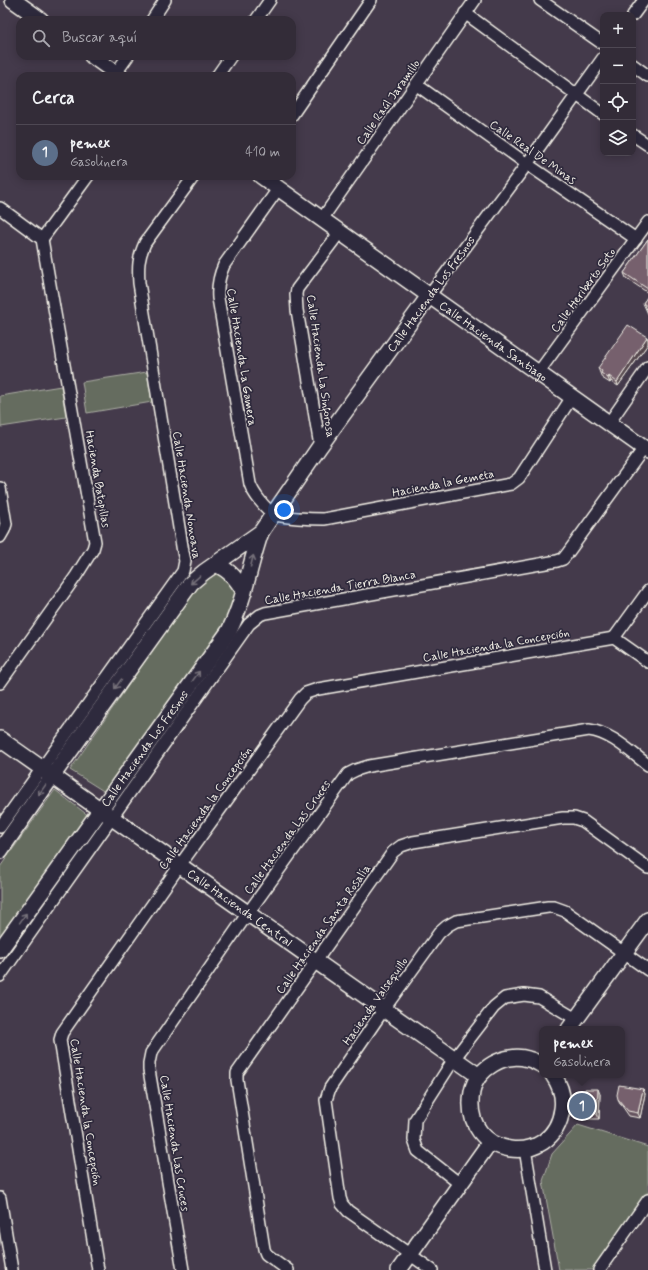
<!DOCTYPE html>
<html lang="es">
<head>
<meta charset="utf-8">
<style>
  body { margin:0; font-family:Mynerve,sans-serif; background:#3b3440; color:#f1f3f6 }
  .controls { position:absolute; right:12px; top:12px; display:grid; overflow:hidden; border-radius:8px; box-shadow:0 2px 10px #0003 }
  .controls button { width:36px; height:36px; display:grid; place-items:center; padding:0; border:0; border-bottom:1px solid #4e4853; background:#332c38; color:#f1f3f6; font:20px sans-serif }
  .you { position:absolute; left:284px; top:510px; width:14px; height:14px; margin:-10px; border:3px solid #fff; border-radius:50%; background:#1a73e8; box-shadow:0 0 0 6px #1a73e833 }
  .badge { display:grid; place-items:center; width:26px; height:26px; border-radius:50%; background:#8abfa5; color:#fff; font-size:13px; font-weight:700 }
  .pin { position:absolute; translate:-50% -50%; border:2px solid #fff; box-shadow:0 1px 4px #0006 }
  .popup { position:absolute; left:539px; top:1026px; width:86px; height:52px; box-sizing:border-box; display:grid; place-content:center; border-radius:8px; background:#332c38; filter:drop-shadow(0 1px 3px #0005); font-size:13px; white-space:nowrap; color:#a9a7ae }
  .popup b { font-size:15px; color:#f1f3f6 }
  .popup::after { content:''; position:absolute; left:50%; top:100%; margin-left:-8px; border:8px solid transparent; border-top-color:#332c38 }
  .list { margin:0; padding:0; list-style:none }
  h2 { display:flex; justify-content:space-between; align-items:center; height:52px; margin:0; padding:0 16px; font-size:17px }
  h2 small { font-size:13px; font-weight:400; color:#a9a7ae }
  .list li { display:grid; grid-template-columns:26px 1fr auto; gap:12px; align-items:center; box-sizing:border-box; height:56px; padding:0 16px; border-top:1px solid #4e4853 }
  .list b { display:block; font-size:15px; white-space:nowrap }
  .list p { margin:0; font-size:13px; white-space:nowrap; color:#a9a7ae }
  .list em { font-size:13px; font-style:normal; color:#a9a7ae }
  .icon { flex:none; width:22px; height:22px; fill:none; stroke:currentColor; stroke-width:2; stroke-linecap:round; stroke-linejoin:round }
  .map { position:relative; flex:none; width:648px; height:1270px; overflow:hidden }
  .search { position:absolute; background:#332c38; box-shadow:0 2px 10px #0003; left:16px; top:16px; width:280px; height:44px; display:flex; align-items:center; gap:10px; box-sizing:border-box; padding:0 14px; border-radius:12px; color:#a9a7ae; font-size:15px }
  .panel { position:absolute; background:#332c38; box-shadow:0 2px 10px #0003; left:16px; top:72px; width:280px; height:108px; border-radius:12px }
  .map>svg:first-child { display:block }
</style>
</head>
<body>
<div class="map">
<svg width="648" height="1270" viewBox="0 0 648 1270">
  <rect width="100%" height="100%" fill="#443a4b"/>
  <filter id="ink" filterUnits="userSpaceOnUse"><feTurbulence type="fractalNoise" baseFrequency=".025" numOctaves="2"/><feDisplacementMap in="SourceGraphic" scale="8" xChannelSelector="R" yChannelSelector="G"/><feConvolveMatrix kernelMatrix="1 2 1 2 8 2 1 2 1" color-interpolation-filters="sRGB"/></filter>
  <g filter="url(#ink)">
    <g fill="#656c5f" stroke="#acaea4">
      <path d="M147,372L152,402L87,413L82,382Z"/>
      <path d="M61,386L66,417L1,427L0,396Z"/>
      <path d="M219,572L235,580L237,609L105,792L70,770L190,596L202,583Z"/>
      <path d="M55,790L89,816L0,944V867Z"/>
      <path d="M578,1125L648,1147V1193L594,1270H559L543,1181L552,1154Z"/>
    </g>
    <g fill="none" stroke-linecap="round" stroke-linejoin="round">
      <defs>
        <g id="street">
          <path d="M540,0L603,44"/>
          <path d="M465,13L603,114"/>
          <path d="M633,15L644,0"/>
          <path d="M152,20L165,0"/>
          <path d="M256,20L270,0"/>
          <path d="M633,65L648,76"/>
          <path d="M116,73L128,56"/>
          <path d="M217,76L231,56"/>
          <path d="M417,85L527,164L636,239"/>
          <path d="M292,115L371,0"/>
          <path d="M633,135L648,145"/>
          <path d="M278,189L224,265C219,276 217,285 218,298L250,484C253,493 265,509 274,514C281,518 314,519 324,519L511,484L519,478L572,397"/>
          <path d="M0,208L42,239L95,542L93,549L76,576L0,683"/>
          <path d="M322,219L475,0"/>
          <path d="M42,239L88,176"/>
          <path d="M429,296L527,164L603,58"/>
          <path d="M538,373L648,222"/>
          <path d="M609,423L648,367"/>
          <path d="M320,446L297,310L296,294L297,289L340,232"/>
          <path d="M0,488L6,524L4,530L0,537"/>
          <path d="M614,638L648,591"/>
          <path d="M0,827L183,571L185,561L183,552L139,283C138,267 138,258 145,243L194,176"/>
          <path d="M0,976L249,624L260,615L265,613L557,561L563,559L567,554L644,448"/>
          <path d="M525,1149L545,1270"/>
          <path d="M460,1184L418,1151L414,1140L415,1120L454,1059L494,1007L505,998L524,995L539,997L576,1019"/>
          <path d="M0,1198L12,1270"/>
          <path d="M98,1270L60,1040L62,1033L180,865L300,699L306,693L318,689L614,638L648,662"/>
          <path d="M183,1270L149,1070V1063L151,1053L248,913L348,774L356,770L369,766L589,730C612,733 630,752 648,765"/>
          <path d="M288,1270L266,1254L264,1249L237,1080V1073L393,852L401,846L413,842L563,818H574L583,821L648,868"/>
          <path d="M432,1270L348,1211L342,1204L340,1198L326,1100L330,1088L384,1009L439,933L447,926L456,921L548,907H554L565,911L648,970"/>
          <path d="M599,1270L648,1200"/>
        </g>
        <g id="secondary">
          <path d="M13,0L41,20"/>
          <path d="M92,56L120,76"/>
          <path id="s1" d="M261,176L648,451"/>
          <path d="M216,564C230,571 237,579 244,592"/>
          <path id="s2" d="M0,739L479,1076"/>
          <path d="M0,851L53,775L191,583L204,572L261,532L320,446L429,296"/>
          <path id="s3" d="M0,950L229,631C245,599 249,566 261,532"/>
          <path d="M569,1029L648,920"/>
          <path d="M542,1065C538,1063 533,1060 528,1059C506,1052 476,1068 472,1092C460,1159 554,1171 562,1109C564,1097 560,1085 553,1075"/>
          <path d="M399,1270L490,1142"/>
        </g>
      </defs>
      <use href="#street" stroke="#f4f1e8" stroke-width="14"/>
      <use href="#secondary" stroke="#f4f1e8" stroke-width="18"/>
      <use href="#street" stroke="#2f2a3d" stroke-width="11"/>
      <use href="#secondary" stroke="#2f2a3d" stroke-width="15"/>
    </g>
    <g fill="#65535e" stroke="#f4f1e8">
      <path d="M648,239V293L626,278L624,273Z"/>
      <path d="M648,296V314L643,303Z"/>
      <path d="M647,337L648,340V344L618,386L611,381L610,383L602,378L598,368Z"/>
      <path d="M643,1089L645,1094L640,1118L629,1116L620,1103L618,1099Z"/>
      <path d="M600,1094L599,1119H586L585,1114Z"/>
    </g>
    <g fill="#53444c" stroke="#f4f1e8">
      <path d="M647,337L648,340V344L618,386L617,382Z"/>
      <path d="M609,376L611,381L610,383L608,378Z"/>
      <path d="M598,1089L600,1094L599,1119L597,1114Z"/>
      <path d="M643,1089L645,1094L640,1118L638,1113Z"/>
    </g>
    <g fill="#76616d" stroke="#f4f1e8">
      <path d="M648,239V289L624,273Z"/>
      <path d="M648,296V310L646,309L648,307L643,303Z"/>
      <path d="M628,325L647,337L617,382L609,376L608,378L601,373L602,371L598,368Z"/>
      <path d="M619,1085L643,1089L638,1113L628,1111L618,1099L617,1095Z"/>
      <path d="M585,1089H598L597,1114H585Z"/>
    </g>
    <defs><path id="oneway-shaft" d="M-6 0H5M1.5-3L5.5 0L1.5 3" fill="none" stroke-width="1.6" stroke-linecap="round" stroke-linejoin="round"/></defs>
    <g stroke="#747079">
      <use href="#oneway-shaft" transform="translate(252 561) rotate(-76)"/>
      <use href="#oneway-shaft" transform="translate(195 580) rotate(139)"/>
      <use href="#oneway-shaft" transform="translate(196 676) rotate(-54)"/>
      <use href="#oneway-shaft" transform="translate(118 684) rotate(126)"/>
      <use href="#oneway-shaft" transform="translate(42 790) rotate(125)"/>
      <use href="#oneway-shaft" transform="translate(23 918) rotate(-55)"/>
    </g>
  </g>
  <g text-anchor="middle" stroke-width="3.5" stroke-linejoin="round" paint-order="stroke">
    <g font-size="12" fill="#f4f1e8" stroke="#2f2a3d">
      <text transform="translate(388 102) rotate(-55)" y="4">Calle Raúl Jaramillo</text>
      <text transform="translate(533 152) rotate(35)" y="4">Calle Real De Minas</text>
      <text transform="translate(583 290) rotate(-54)" y="4">Calle Heriberto Soto</text>
      <text transform="translate(431 294) rotate(-54)" y="4">Calle Hacienda Los Fresnos</text>
      <text dy="4" stroke="none"><textPath href="#s1" startOffset="285">Calle Hacienda Santiago</textPath></text>
      <text transform="translate(242 357) rotate(81)" y="4">Calle Hacienda La Gamera</text>
      <text transform="translate(321 366) rotate(82)" y="4">Calle Hacienda La Sinforosa</text>
      <text transform="translate(98 479) rotate(80)" y="4">Hacienda Batopillas</text>
      <text transform="translate(443 483) rotate(-11)" y="4">Hacienda la Gemeta</text>
      <text transform="translate(187 495) rotate(81)" y="4">Calle Hacienda Nonoava</text>
      <text transform="translate(340 587) rotate(-10)" y="4">Calle Hacienda Tierra Blanca</text>
      <text transform="translate(496 645) rotate(-10)" y="4">Calle Hacienda la Concepción</text>
      <text dy="4" stroke="none"><textPath href="#s3" startOffset="248">Calle Hacienda Los Fresnos</textPath></text>
      <text transform="translate(205 808) rotate(-54)" y="4">Calle Hacienda la Concepción</text>
      <text transform="translate(287 837) rotate(-54)" y="4">Calle Hacienda Las Cruces</text>
      <text dy="4" stroke="none"><textPath href="#s2" startOffset="293">Calle Hacienda Central</textPath></text>
      <text transform="translate(323 929) rotate(-55)" y="4">Calle Hacienda Santa Rosalía</text>
      <text transform="translate(375 1001) rotate(-55)" y="4">Hacienda Valsequillo</text>
      <text transform="translate(86 1112) rotate(81)" y="4">Calle Hacienda la Concepción</text>
      <text transform="translate(175 1143) rotate(81)" y="4">Calle Hacienda Las Cruces</text>
    </g>
  </g>
</svg>
<div class="controls">
<button>+</button>
<button>−</button>
<button><svg class="icon" aria-label="locate" viewBox="0 0 24 24"><circle cx="12" cy="12" r="6"/><path d="M12 2v4M12 18v4M2 12h4M18 12h4"/></svg></button>
<button><svg class="icon" aria-label="layers" viewBox="0 0 24 24"><path d="M12 4l9 5-9 5-9-5zM3 14l9 5 9-5"/></svg></button>
</div>
<div class="you"></div>
<div class="pin badge" style="left:582px;top:1106px;background:#5c6f8a">1</div>
<div class="popup"><b>pemex</b>Gasolinera</div>
<div class="search"><svg class="icon" aria-label="search" viewBox="0 0 24 24"><circle cx="10" cy="10" r="6"/><path d="M15 15l6 6"/></svg>Buscar aquí</div>
<section class="panel">
<h2>Cerca<small></small></h2>
<ul class="list">
<li><span class="badge" style="background:#5c6f8a">1</span><div><b>pemex</b><p>Gasolinera</p></div><em>410 m</em></li>
</ul>
</section>
</div>
</body>
</html>
